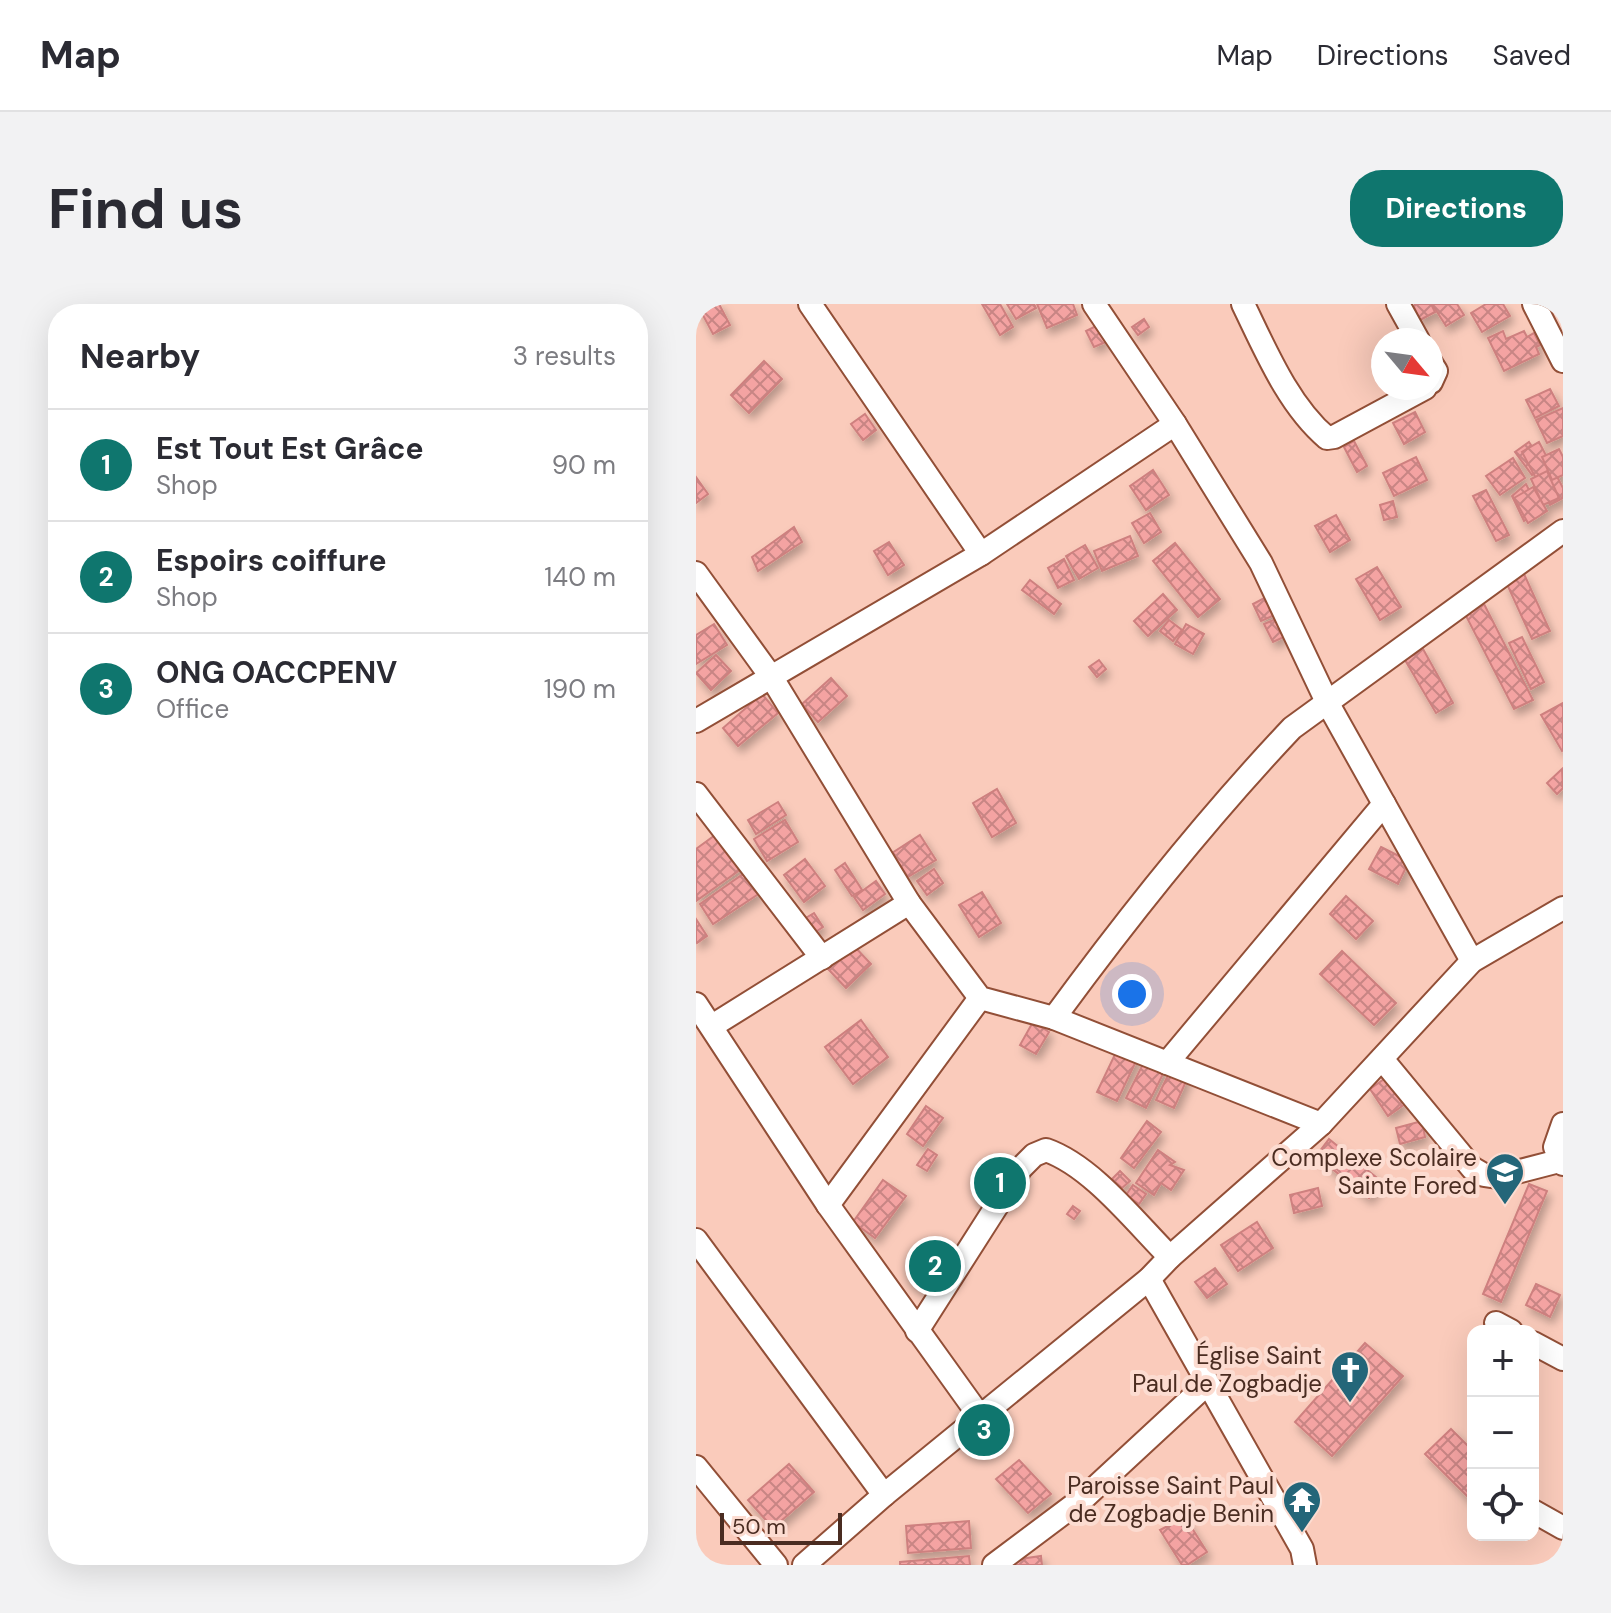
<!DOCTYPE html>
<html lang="en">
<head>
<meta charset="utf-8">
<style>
  body { margin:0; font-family:"DM Sans",sans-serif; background:#f2f2f3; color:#2b2b33 }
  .controls { position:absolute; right:24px; bottom:24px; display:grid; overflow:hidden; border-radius:16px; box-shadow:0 8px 32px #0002 }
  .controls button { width:72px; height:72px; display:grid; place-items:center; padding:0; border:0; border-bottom:2px solid #e1e1e2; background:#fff; color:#2b2b33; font:40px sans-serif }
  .compass { position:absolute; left:675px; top:24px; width:72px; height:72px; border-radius:50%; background:#fff; box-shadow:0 8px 32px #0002; rotate:119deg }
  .scale { position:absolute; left:24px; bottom:20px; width:122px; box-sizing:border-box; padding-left:8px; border:4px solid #4a2c21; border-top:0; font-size:22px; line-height:28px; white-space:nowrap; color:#4a2c21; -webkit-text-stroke:6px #fcdcd1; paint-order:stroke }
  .you { position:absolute; left:436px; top:690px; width:28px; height:28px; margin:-20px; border:6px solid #fff; border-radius:50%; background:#1a73e8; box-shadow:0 0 0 12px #1a73e833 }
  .badge { display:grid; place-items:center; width:52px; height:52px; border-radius:50%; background:#0f766e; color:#fff; font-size:26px; font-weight:700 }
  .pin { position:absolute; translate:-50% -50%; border:4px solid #fff; box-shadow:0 2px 8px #0006 }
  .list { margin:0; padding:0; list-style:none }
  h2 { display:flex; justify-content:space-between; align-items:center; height:104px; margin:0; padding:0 32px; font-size:34px }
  h2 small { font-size:26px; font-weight:400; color:#7c7c81 }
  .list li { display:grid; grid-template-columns:52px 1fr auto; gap:24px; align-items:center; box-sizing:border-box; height:112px; padding:0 32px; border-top:2px solid #e1e1e2 }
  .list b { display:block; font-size:30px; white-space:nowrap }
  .list p { margin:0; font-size:26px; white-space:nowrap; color:#7c7c81 }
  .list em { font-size:26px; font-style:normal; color:#7c7c81 }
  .icon { flex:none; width:44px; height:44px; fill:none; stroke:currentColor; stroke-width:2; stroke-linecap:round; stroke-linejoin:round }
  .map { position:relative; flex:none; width:867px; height:1261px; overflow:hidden; border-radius:32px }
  header { display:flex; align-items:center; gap:48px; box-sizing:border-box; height:112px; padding:0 40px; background:#fff; border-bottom:2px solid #e1e1e2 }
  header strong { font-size:38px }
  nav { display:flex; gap:44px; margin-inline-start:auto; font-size:28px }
  .intro { display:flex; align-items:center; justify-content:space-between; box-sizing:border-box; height:192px; padding:0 48px }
  h1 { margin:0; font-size:56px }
  .button { padding:20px 36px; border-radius:32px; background:#0f766e; color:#fff; font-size:28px; font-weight:700 }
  main { display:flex; gap:48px; padding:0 48px }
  aside { flex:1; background:#fff; border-radius:32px; box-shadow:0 8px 32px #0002 }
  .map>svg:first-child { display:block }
</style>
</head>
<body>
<header>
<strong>Map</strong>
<nav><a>Map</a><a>Directions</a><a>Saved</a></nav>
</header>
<div class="intro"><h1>Find us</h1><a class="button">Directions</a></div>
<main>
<aside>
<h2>Nearby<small>3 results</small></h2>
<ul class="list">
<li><span class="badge">1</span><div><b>Est Tout Est Grâce</b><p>Shop</p></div><em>90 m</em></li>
<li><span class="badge">2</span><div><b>Espoirs coiffure</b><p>Shop</p></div><em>140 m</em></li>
<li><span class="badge">3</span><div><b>ONG OACCPENV</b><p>Office</p></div><em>190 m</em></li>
</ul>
</aside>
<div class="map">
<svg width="867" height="1261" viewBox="0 0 867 1261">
  <defs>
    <pattern id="building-cross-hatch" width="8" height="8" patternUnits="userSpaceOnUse" patternTransform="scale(2)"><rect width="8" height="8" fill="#f4a3a2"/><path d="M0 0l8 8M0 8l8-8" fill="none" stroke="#c88584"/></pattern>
    <filter id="shadow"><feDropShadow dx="3.5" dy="6" stdDeviation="4" flood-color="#0004"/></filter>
  </defs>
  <rect width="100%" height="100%" fill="#facbbb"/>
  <g fill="url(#building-cross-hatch)" stroke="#ce807f" stroke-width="2" filter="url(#shadow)">
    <path d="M1,0H23L34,21L17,30Z"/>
    <path d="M286,0H304L317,23L304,31Z"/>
    <path d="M311,0H338L340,4L320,15Z"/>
    <path d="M341,0H377L381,11L351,24Z"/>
    <path d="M719,0H735L739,8L724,16L718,3Z"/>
    <path d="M736,0H761L768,11L750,22Z"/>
    <path d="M790,0H807L814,12L786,28L775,9Z"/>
    <path d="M448,15L453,23L442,31L436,23Z"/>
    <path d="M402,21L410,38L398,43L390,27Z"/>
    <path d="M807,27L810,35L828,27L831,33L838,29L844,41L840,43L843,50L808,67L792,34Z"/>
    <path d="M68,57L86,75L53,109L35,91Z"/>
    <path d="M854,85L863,102L839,114L830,96Z"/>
    <path d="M867,104V132L851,139L840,116Z"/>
    <path d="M719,108L729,128L708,140L697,119Z"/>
    <path d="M169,110L180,126L167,136L155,120Z"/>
    <path d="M658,137L671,162L661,168L648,143Z"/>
    <path d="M833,138L849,161L836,171L819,148Z"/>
    <path d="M843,138L867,184V194L854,201L826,148Z"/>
    <path d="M863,145L867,153V171L856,176L846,153Z"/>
    <path d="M720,153L731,176L698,192L687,169Z"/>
    <path d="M817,154L829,174L804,191L790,172Z"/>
    <path d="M457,166L473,191L450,206L434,182Z"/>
    <path d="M851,167L863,194L847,201L835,175Z"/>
    <path d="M0,173L12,190L0,199Z"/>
    <path d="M830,180L843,206L828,217L816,192Z"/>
    <path d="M837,183L851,207L832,219L818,194Z"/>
    <path d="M790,186L813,231L800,237L777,192Z"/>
    <path d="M697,197L701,213L688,216L684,201Z"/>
    <path d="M454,209L465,228L448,239L436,219Z"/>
    <path d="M640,211L654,236L634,248L619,222Z"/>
    <path d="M98,223L106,238L62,267L56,253Z"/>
    <path d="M434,232L442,252L406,267L398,247Z"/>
    <path d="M193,238L208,261L192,271L178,247Z"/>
    <path d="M479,239L524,295L502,313L457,257Z"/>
    <path d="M389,241L402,264L383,275L370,252Z"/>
    <path d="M368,255L378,276L362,284L352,264Z"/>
    <path d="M681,263L705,303L684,316L660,275Z"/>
    <path d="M828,270L854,327L836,335L810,278Z"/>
    <path d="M334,276L365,300L358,310L326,286Z"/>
    <path d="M467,290L481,306L452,332L438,317Z"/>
    <path d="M572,292L581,310L565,317L557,300Z"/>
    <path d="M788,300L837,396L818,405L769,310Z"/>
    <path d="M582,314L590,332L577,338L568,320Z"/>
    <path d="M473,316L486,326L477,337L464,327Z"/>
    <path d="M18,320L31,341L0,360V331Z"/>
    <path d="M490,320L508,330L497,350L479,340Z"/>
    <path d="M826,333L848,378L835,385L813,339Z"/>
    <path d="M727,345L757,399L740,409L709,356Z"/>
    <path d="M20,351L35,367L15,386L0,369Z"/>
    <path d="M403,356L410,365L401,373L393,363Z"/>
    <path d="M135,374L151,392L122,418L106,400Z"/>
    <path d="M66,390L82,409L42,442L27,424Z"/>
    <path d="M867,399V446L866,447L845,411Z"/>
    <path d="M866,465L867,484L861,490L851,479Z"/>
    <path d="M301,485L320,519L296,533L277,499Z"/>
    <path d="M82,498L90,511L60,530L52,516Z"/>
    <path d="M89,516L102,538L71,557L58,535Z"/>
    <path d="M22,529L48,563L0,597V545Z"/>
    <path d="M224,531L240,556L212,573L196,549Z"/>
    <path d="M685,543L713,557L702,580L673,565Z"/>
    <path d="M109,555L129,582L108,598L88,571Z"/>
    <path d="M149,559L166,586L156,592L139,566Z"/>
    <path d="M238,565L247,579L231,591L221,577Z"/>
    <path d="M50,568L64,589L17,620L4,600Z"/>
    <path d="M180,577L189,590L167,606L158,593Z"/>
    <path d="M286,588L305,619L283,633L263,601Z"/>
    <path d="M650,592L677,617L660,635L634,610Z"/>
    <path d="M118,609L127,623L112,633L103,618Z"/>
    <path d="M0,615L11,632L1,639L0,637Z"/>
    <path d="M157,641L175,660L150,684L132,665Z"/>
    <path d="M646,647L700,699L678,721L624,670Z"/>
    <path d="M165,716L192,753L157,780L129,743Z"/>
    <path d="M337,718L353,728L340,750L324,741Z"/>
    <path d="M423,742L443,751L421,797L401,788Z"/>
    <path d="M450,754L470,764L450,804L430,794Z"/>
    <path d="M475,765L492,773L478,804L460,796Z"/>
    <path d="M691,773L709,800L692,812L674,785Z"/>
    <path d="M230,802L247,814L227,842L211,830Z"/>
    <path d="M451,817L465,828L438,864L425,854Z"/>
    <path d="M726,817L729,833L704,840L700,824Z"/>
    <path d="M633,835L686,878L673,894L620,852Z"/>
    <path d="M232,845L241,851L231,867L221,861Z"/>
    <path d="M462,846L479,858L474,861L488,866L475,886L465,879L458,891L440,879Z"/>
    <path d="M424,867L434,877L426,884L416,875Z"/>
    <path d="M295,873L309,884L295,904L280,893Z"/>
    <path d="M187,876L210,892L179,934L157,918Z"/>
    <path d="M833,880L851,887L805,998L787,990Z"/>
    <path d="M437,881L450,890L443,900L430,891Z"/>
    <path d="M622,884L626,902L598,909L594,891Z"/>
    <path d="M377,902L384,907L378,915L371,910Z"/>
    <path d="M561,918L577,944L542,967L525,941Z"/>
    <path d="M519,964L531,980L511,994L499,978Z"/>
    <path d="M840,980L864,991L854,1013L830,1001Z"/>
    <path d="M669,1039L707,1072L636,1152L599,1118Z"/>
    <path d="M755,1125L777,1147V1193L775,1196L729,1150Z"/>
    <path d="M323,1156L355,1190L332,1209L300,1175Z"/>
    <path d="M93,1160L118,1188L77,1224L52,1196Z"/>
    <path d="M489,1213L511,1248L491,1261H486L464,1226Z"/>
    <path d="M273,1217L275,1244L212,1249L210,1222Z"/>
    <path d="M273,1252L274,1261H204V1258Z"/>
    <path d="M345,1252L346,1261H309L324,1255Z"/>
  </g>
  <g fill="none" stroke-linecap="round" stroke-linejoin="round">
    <defs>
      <g id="minor">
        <path d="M114,0L285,250"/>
        <path d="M398,0L479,120L565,259L631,398L776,657"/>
        <path d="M547,0C569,45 592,101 631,134L638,133L729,84"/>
        <path d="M702,0L722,36"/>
        <path d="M838,0L867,57"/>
        <path d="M735,59L740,67L735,78"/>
        <path d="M0,269L76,374L213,599L284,694L358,714L625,820"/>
        <path d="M0,417L285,250L479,120"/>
        <path d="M0,490L126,654"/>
        <path d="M0,700L132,901L285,1114"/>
        <path d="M358,714C432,613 510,515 596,424L867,227"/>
        <path d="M16,722L213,599"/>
        <path d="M686,755L776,864L788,871L801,873L863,857"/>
        <path d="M471,759L688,500"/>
        <path d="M867,820L859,843L867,860"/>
        <path d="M132,901L284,694"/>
        <path d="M0,936L188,1191"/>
        <path d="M453,975L606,1245L609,1261"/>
        <path d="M800,1019L815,1027"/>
        <path d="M221,1027L325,864L338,851L350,846C396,862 439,918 474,953"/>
        <path d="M837,1039L867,1055"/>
        <path d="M0,1163L80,1261"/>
        <path d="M837,1207L867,1224"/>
        <path d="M108,1261L188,1191L453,975L474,953L625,820L776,657L867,604"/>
        <path d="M298,1261L390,1192L511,1080"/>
      </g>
    </defs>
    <use href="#minor" stroke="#924f37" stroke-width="26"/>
    <use href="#minor" stroke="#fff" stroke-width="22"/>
  </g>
  <defs>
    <symbol id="school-pin" viewBox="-11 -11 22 30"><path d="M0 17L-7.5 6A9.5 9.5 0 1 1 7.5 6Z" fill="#246679" stroke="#fcdcd1"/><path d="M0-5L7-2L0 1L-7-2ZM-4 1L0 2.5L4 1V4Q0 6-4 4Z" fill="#fff"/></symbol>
    <symbol id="church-pin" viewBox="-11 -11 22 30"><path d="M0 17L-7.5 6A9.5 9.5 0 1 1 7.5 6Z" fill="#246679" stroke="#fcdcd1"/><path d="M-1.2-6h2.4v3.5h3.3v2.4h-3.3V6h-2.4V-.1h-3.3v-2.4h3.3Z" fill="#fff"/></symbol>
    <symbol id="temple-pin" viewBox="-11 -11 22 30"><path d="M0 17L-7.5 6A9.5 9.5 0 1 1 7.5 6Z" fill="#246679" stroke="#fcdcd1"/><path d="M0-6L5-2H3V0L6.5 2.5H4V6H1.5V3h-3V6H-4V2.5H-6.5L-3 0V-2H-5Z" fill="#fff"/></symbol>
  </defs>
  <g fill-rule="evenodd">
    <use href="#school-pin" x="787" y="846" width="44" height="60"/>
    <use href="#church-pin" x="632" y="1044" width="44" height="60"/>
    <use href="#temple-pin" x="584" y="1174" width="44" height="60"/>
  </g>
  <g text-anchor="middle" stroke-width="8" stroke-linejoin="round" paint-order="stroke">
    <g font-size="24" fill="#4a2c21" stroke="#fcdcd1" text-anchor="end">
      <text x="781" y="862">Complexe Scolaire<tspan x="781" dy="28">Sainte Fored</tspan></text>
      <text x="626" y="1060">Église Saint<tspan x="626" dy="28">Paul de Zogbadje</tspan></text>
      <text x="578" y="1190">Paroisse Saint Paul<tspan x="578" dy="28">de Zogbadje Benin</tspan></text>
    </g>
  </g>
</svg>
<div class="controls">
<button>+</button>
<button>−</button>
<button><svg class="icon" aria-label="locate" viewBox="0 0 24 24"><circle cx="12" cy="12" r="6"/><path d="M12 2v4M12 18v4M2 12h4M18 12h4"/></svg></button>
</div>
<svg class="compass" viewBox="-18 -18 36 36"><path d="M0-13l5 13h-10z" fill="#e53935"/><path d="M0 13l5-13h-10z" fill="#7c7c81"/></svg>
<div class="scale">50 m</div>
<div class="you"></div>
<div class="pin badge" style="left:304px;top:879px">1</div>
<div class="pin badge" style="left:239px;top:962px">2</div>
<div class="pin badge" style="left:288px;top:1126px">3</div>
</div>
</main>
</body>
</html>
